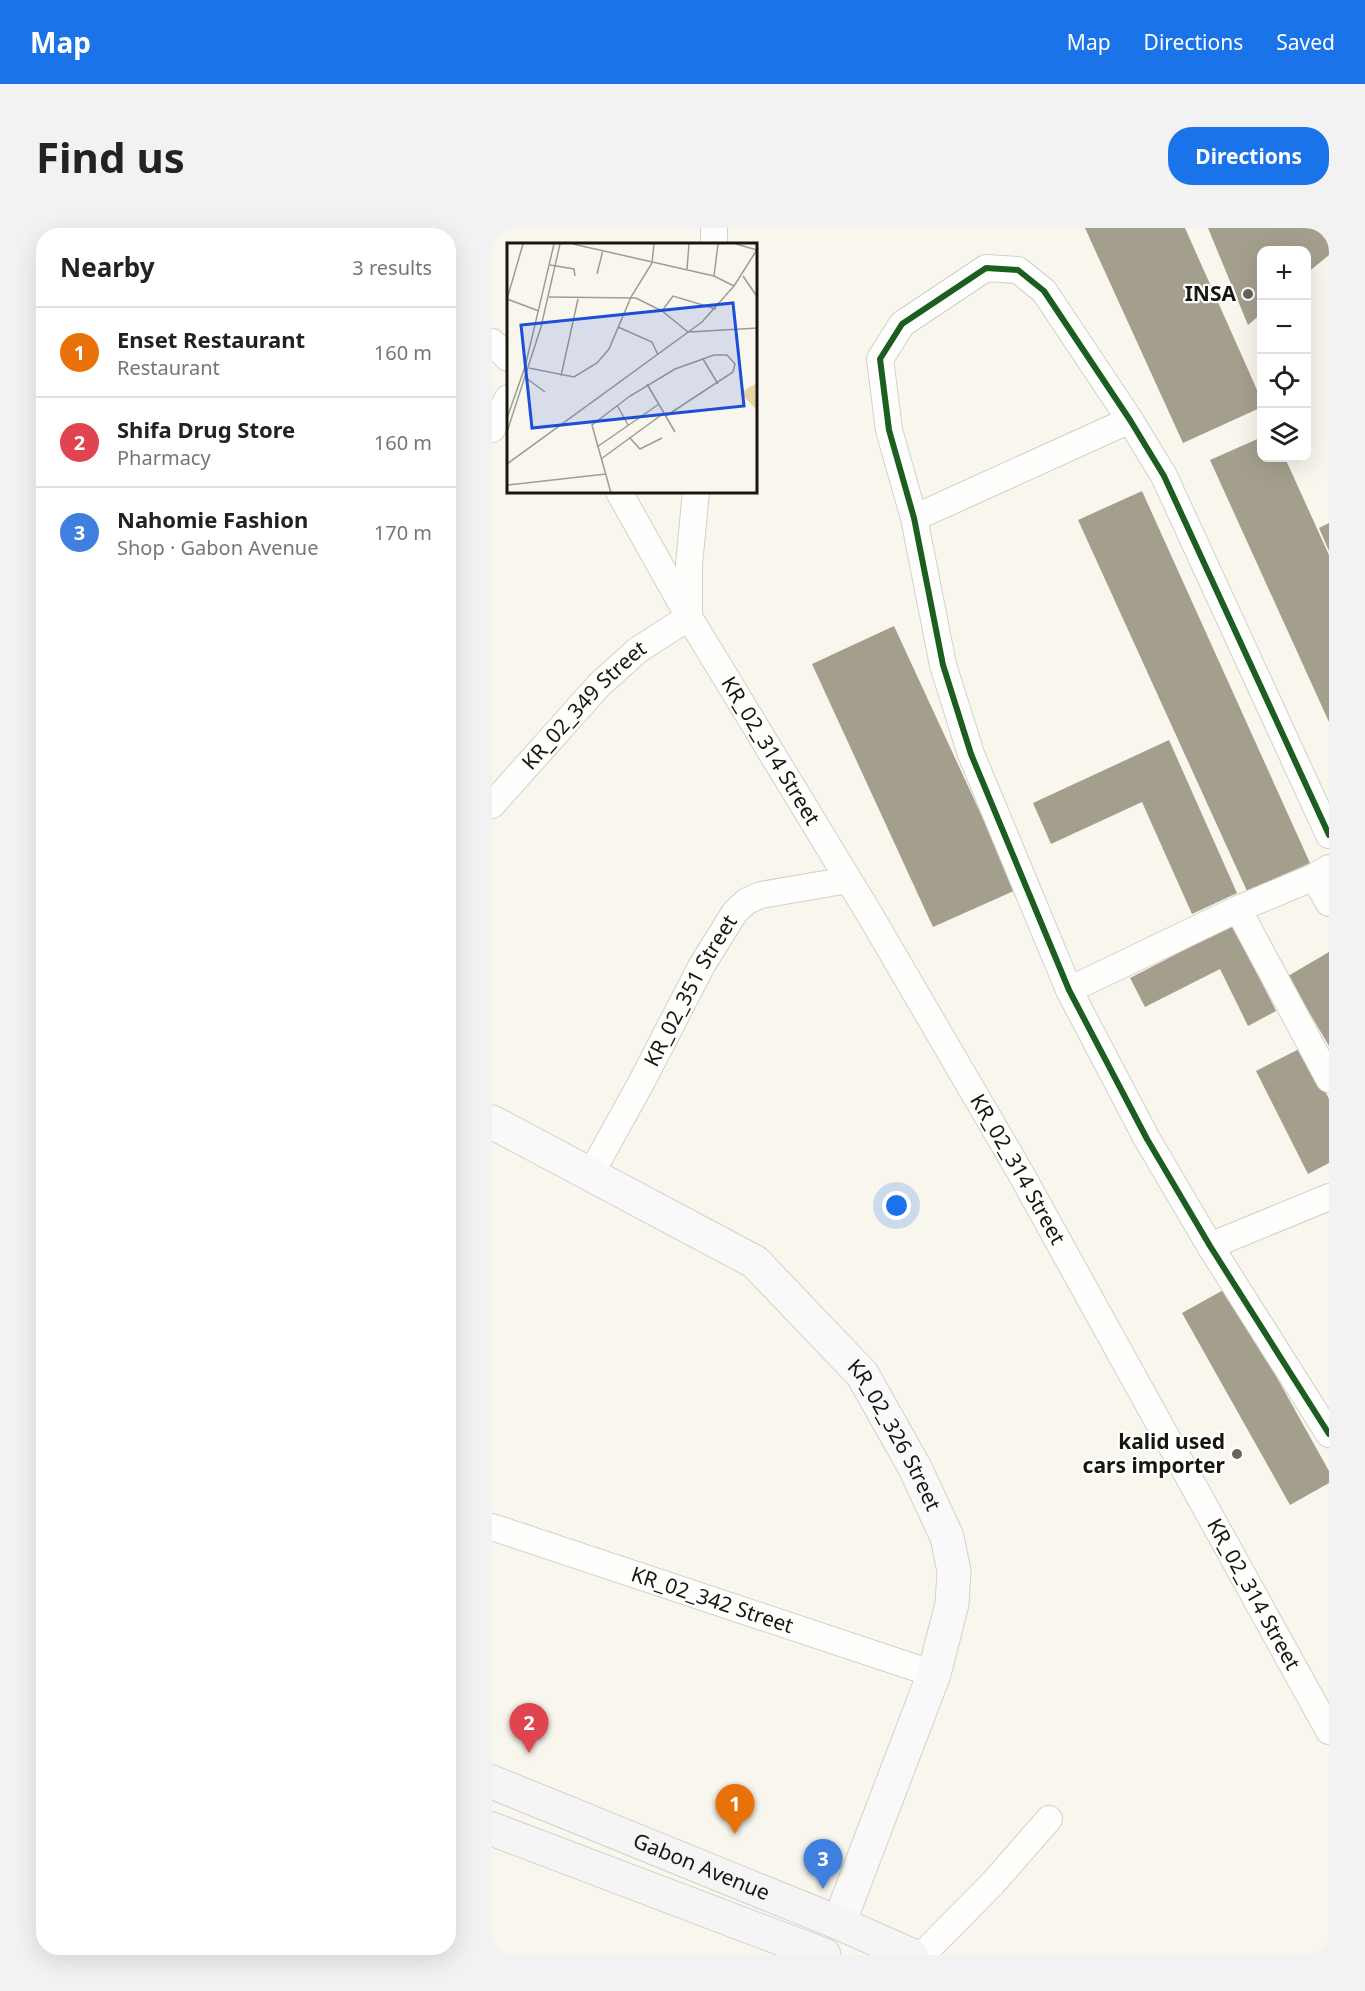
<!DOCTYPE html>
<html lang="en">
<head>
<meta charset="utf-8">
<style>
  body { margin:0; font-family:"Noto Sans",sans-serif; background:#f2f2f2; color:#222 }
  .controls { position:absolute; right:18px; top:18px; display:grid; overflow:hidden; border-radius:12px; box-shadow:0 6px 24px #0002 }
  .controls button { width:54px; height:54px; display:grid; place-items:center; padding:0; border:0; border-bottom:2px solid #e0e0e0; background:#fff; color:#222; font:30px sans-serif }
  .you { position:absolute; left:405px; top:978px; width:21px; height:21px; margin:-15px; border:4px solid #fff; border-radius:50%; background:#1a73e8; box-shadow:0 0 0 9px #1a73e833 }
  .badge { display:grid; place-items:center; width:39px; height:39px; border-radius:50%; background:#1a73e8; color:#fff; font-size:20px; font-weight:700 }
  .pin { position:absolute; translate:-50% -50px; filter:drop-shadow(0 2px 3px #0008) }
  .pin::after { content:''; position:absolute; top:32px; width:21px; height:18px; background:inherit; clip-path:polygon(0 0,100% 0,50% 100%) }
  .list { margin:0; padding:0; list-style:none }
  h2 { display:flex; justify-content:space-between; align-items:center; height:78px; margin:0; padding:0 24px; font-size:26px }
  h2 small { font-size:20px; font-weight:400; color:#767676 }
  .list li { display:grid; grid-template-columns:39px 1fr auto; gap:18px; align-items:center; box-sizing:border-box; height:90px; padding:0 24px; border-top:2px solid #e0e0e0 }
  .list b { display:block; font-size:22px; white-space:nowrap }
  .list p { margin:0; font-size:20px; white-space:nowrap; color:#767676 }
  .list em { font-size:20px; font-style:normal; color:#767676 }
  .icon { flex:none; width:33px; height:33px; fill:none; stroke:currentColor; stroke-width:2; stroke-linecap:round; stroke-linejoin:round }
  .map { position:relative; flex:none; width:837px; height:1727px; overflow:hidden; border-radius:24px }
  header { display:flex; align-items:center; gap:36px; box-sizing:border-box; height:84px; padding:0 30px; background:#1a73e8; color:#fff }
  header strong { font-size:28px }
  nav { display:flex; gap:33px; margin-inline-start:auto; font-size:21px }
  .intro { display:flex; align-items:center; justify-content:space-between; box-sizing:border-box; height:144px; padding:0 36px }
  h1 { margin:0; font-size:42px }
  .button { padding:15px 27px; border-radius:24px; background:#1a73e8; color:#fff; font-size:21px; font-weight:700 }
  main { display:flex; gap:36px; padding:0 36px }
  aside { flex:1; background:#fff; border-radius:24px; box-shadow:0 6px 24px #0002 }
  .map>svg:first-child { display:block }
</style>
</head>
<body>
<header>
<strong>Map</strong>
<nav><a>Map</a><a>Directions</a><a>Saved</a></nav>
</header>
<div class="intro"><h1>Find us</h1><a class="button">Directions</a></div>
<main>
<aside>
<h2>Nearby<small>3 results</small></h2>
<ul class="list">
<li><span class="badge" style="background:#e8710a">1</span><div><b>Enset Restaurant</b><p>Restaurant</p></div><em>160 m</em></li>
<li><span class="badge" style="background:#e0444e">2</span><div><b>Shifa Drug Store</b><p>Pharmacy</p></div><em>160 m</em></li>
<li><span class="badge" style="background:#3f7fe0">3</span><div><b>Nahomie Fashion</b><p>Shop · Gabon Avenue</p></div><em>170 m</em></li>
</ul>
</aside>
<div class="map">
<svg width="837" height="1727" viewBox="0 0 837 1727">
  <rect width="100%" height="100%" fill="#f9f6ed"/>
  <g fill="#a49f8d">
    <path d="M593,0H693L770,173V179L691,215Z"/>
    <path d="M716,0H837V27L814,46V22H770V85L756,97Z"/>
    <path d="M770,209V230H793L837,327V494L718,232Z"/>
    <path d="M650,263L818,635L755,663L586,292Z"/>
    <path d="M837,295V323L827,300Z"/>
    <path d="M402,398L524,662L441,699L320,436Z"/>
    <path d="M677,512L745,665L700,686L650,574L559,616L541,575Z"/>
    <path d="M741,697L784,783L756,798L728,741L653,779L638,750Z"/>
    <path d="M837,724V818L796,748Z"/>
    <path d="M811,819L837,871V935L816,946L764,843Z"/>
    <path d="M735,1060L837,1243V1255L798,1277L690,1085Z"/>
  </g>
  <g fill="none" stroke-linecap="round" stroke-linejoin="round">
    <defs>
      <g id="street">
        <path d="M222,0V16"/>
        <path d="M0,114L16,130"/>
        <path d="M0,201L16,170"/>
        <path id="s1" d="M127,264L197,389L378,687L528,944L837,1503"/>
        <path d="M422,290L638,192"/>
        <path d="M197,386V336L204,264"/>
        <path id="s2" d="M0,577L107,457L146,422L197,389"/>
        <path d="M837,607L672,248L638,192L552,63L526,42L494,40L410,96L388,131L397,202L422,290L451,437L479,526L577,762L655,911L718,1018L837,1206"/>
        <path d="M822,649L837,675"/>
        <path d="M746,681L837,851"/>
        <path d="M577,762L746,681L822,649L837,640"/>
        <path id="s3" d="M98,947L148,857L210,737L243,684L255,673L269,667L356,652"/>
        <path d="M718,1018L837,969"/>
        <path id="s4" d="M0,1299L442,1446"/>
        <path d="M430,1727L501,1655L557,1591"/>
      </g>
      <g id="secondary">
        <path id="s5" d="M0,894L263,1034L370,1146L423,1240L455,1309L462,1343L460,1376L442,1446L347,1695"/>
      </g>
      <g id="primary">
        <path id="s6" d="M0,1554L347,1695L419,1727"/>
        <path d="M0,1601L332,1727"/>
      </g>
    </defs>
    <use href="#street" stroke="#d3d0c9" stroke-width="28"/>
    <use href="#secondary" stroke="#d3d0c9" stroke-width="35"/>
    <use href="#primary" stroke="#d3d2cd" stroke-width="35"/>
    <use href="#street" stroke="#fefefc" stroke-width="26"/>
    <use href="#secondary" stroke="#f9f9fa" stroke-width="33"/>
    <use href="#primary" stroke="#f5f5f6" stroke-width="33"/>
    <defs>
      <path id="cycleway" d="M837,607L672,248L638,192L552,63L526,42L494,40L410,96L388,131L397,202L422,290L451,437L479,526L577,762L655,911L718,1018L837,1206"/>
    </defs>
    <use href="#cycleway" stroke="#fff" stroke-width="10"/>
    <use href="#cycleway" stroke="#1b5e20" stroke-width="6"/>
  </g>
  <g fill="#67645d" stroke="#fff" stroke-width="2">
    <circle cx="756" cy="66" r="6"/>
    <circle cx="745" cy="1226" r="6"/>
  </g>
  <g text-anchor="middle" stroke-width="4.5" stroke-linejoin="round" paint-order="stroke">
    <g font-size="21" font-weight="bold" fill="#181610" stroke="#fff" text-anchor="end">
      <text x="744" y="73">INSA</text>
      <text x="733" y="1221">kalid used<tspan x="733" dy="24">cars importer</tspan></text>
    </g>
    <g font-size="21" fill="#181610" stroke="#fff">
      <text dy="7" stroke="none"><textPath href="#s2" startOffset="136">KR_02_349 Street</textPath></text>
      <text dy="7" stroke="none"><textPath href="#s1" startOffset="300">KR_02_314 Street</textPath></text>
      <text dy="7" stroke="none"><textPath href="#s3" startOffset="210">KR_02_351 Street</textPath></text>
      <text dy="7" stroke="none"><textPath href="#s1" startOffset="786">KR_02_314 Street</textPath></text>
      <text dy="7" stroke="none"><textPath href="#s5" startOffset="522">KR_02_326 Street</textPath></text>
      <text dy="7" stroke="none"><textPath href="#s1" startOffset="1272">KR_02_314 Street</textPath></text>
      <text dy="7" stroke="none"><textPath href="#s4" startOffset="232">KR_02_342 Street</textPath></text>
      <text dy="7" stroke="none"><textPath href="#s6" startOffset="226">Gabon Avenue</textPath></text>
    </g>
  </g>
  <g transform="translate(15 15)">
    <rect width="250" height="250" fill="#f9f6ed"/>
    <path d="M250,140V167L233,150Z" fill="#e6d5a2"/>
    <path fill="none" stroke="#9f9c95" stroke-width="1.5" d="M229,1L250,7M43,22L67,26L68,33M180,26L182,1M90,31L96,7M207,33L211,1M236,33L251,55M227,43L251,5M42,54L129,55L155,68L181,89M0,56L16,1M0,56L32,68M155,68L166,53L209,66M111,84L145,99L151,112M182,89L251,85M196,116L211,141M22,125L67,134L90,120L102,106L124,54L145,20L147,1M54,133L71,56M19,135L38,149M140,141L168,189M110,162L121,182M0,175L18,124L47,1M0,189L34,84L53,1M122,194L133,206L155,195M90,204L152,161M94,216L157,170M0,221L195,79L227,43L207,33L66,1M0,242L99,231M104,250L85,182L123,153L168,126L207,112H220L228,121L226,129L159,173"/>
    <path fill="#1d4ed8" fill-opacity="0.15" stroke="#1d4ed8" stroke-width="3" d="M226,60L237,163L25,185L14,82Z"/>
    <rect width="250" height="250" fill="none" stroke="#181610" stroke-width="3"/>
  </g>
</svg>
<div class="controls">
<button>+</button>
<button>−</button>
<button><svg class="icon" aria-label="locate" viewBox="0 0 24 24"><circle cx="12" cy="12" r="6"/><path d="M12 2v4M12 18v4M2 12h4M18 12h4"/></svg></button>
<button><svg class="icon" aria-label="layers" viewBox="0 0 24 24"><path d="M12 4l9 5-9 5-9-5zM3 14l9 5 9-5"/></svg></button>
</div>
<div class="you"></div>
<div class="pin badge" style="left:243px;top:1606px;background:#e8710a">1</div>
<div class="pin badge" style="left:37px;top:1525px;background:#e0444e">2</div>
<div class="pin badge" style="left:331px;top:1661px;background:#3f7fe0">3</div>
</div>
</main>
</body>
</html>
